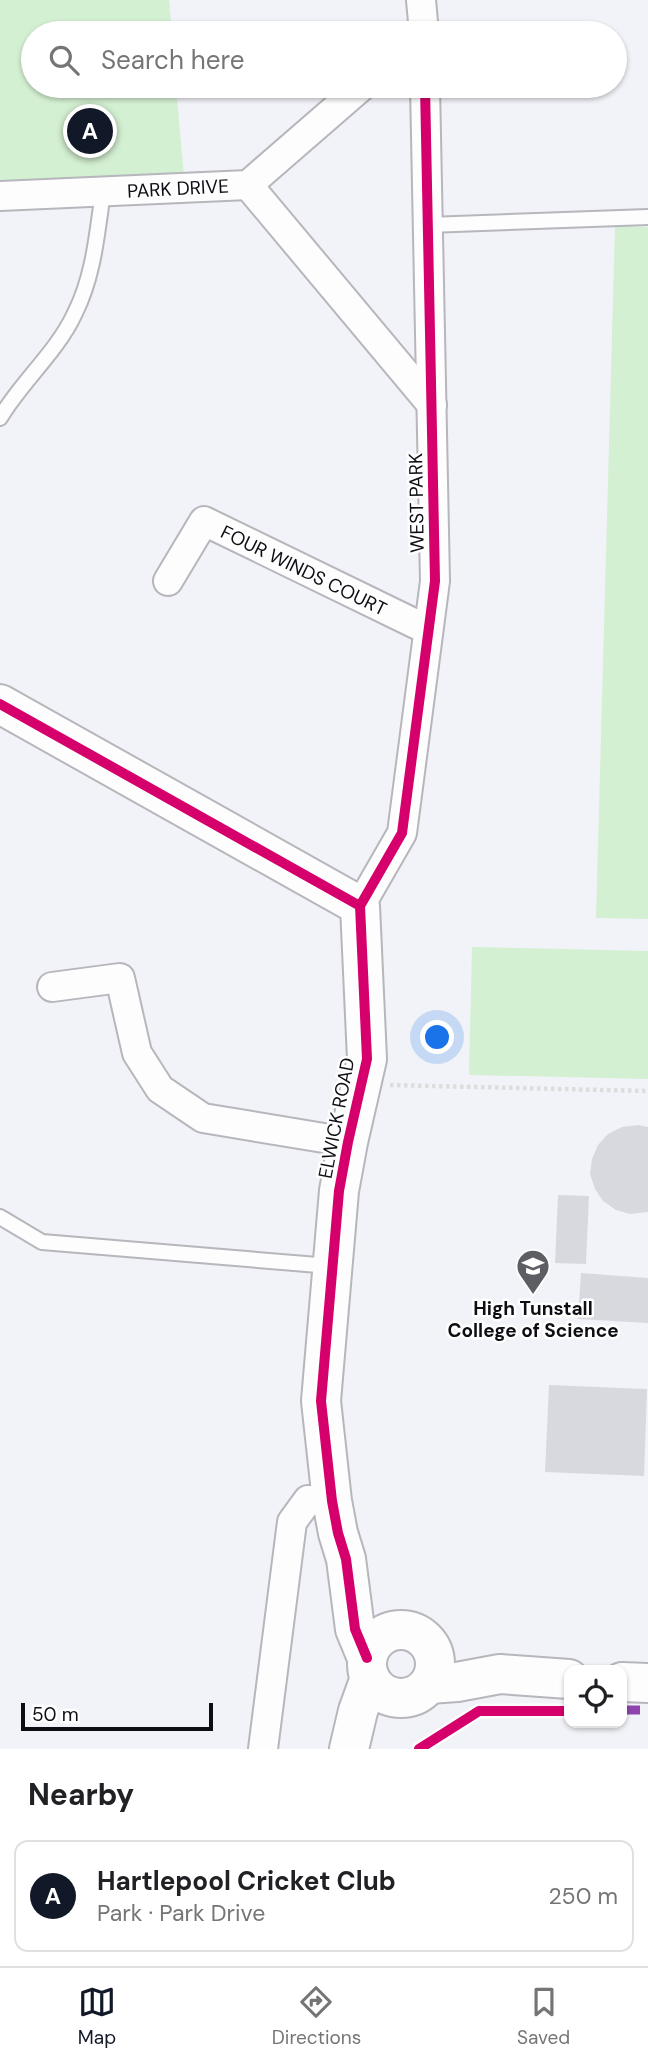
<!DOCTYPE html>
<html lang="en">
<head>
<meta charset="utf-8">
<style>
  body { margin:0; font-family:"DM Sans",sans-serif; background:#f2f2f2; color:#202124 }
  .controls { position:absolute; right:21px; bottom:21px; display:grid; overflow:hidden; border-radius:14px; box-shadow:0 2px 5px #0004 }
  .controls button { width:63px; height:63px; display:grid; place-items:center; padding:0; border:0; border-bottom:2px solid #e0e0e0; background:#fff; color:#202124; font:35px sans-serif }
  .scale { position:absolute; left:21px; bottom:18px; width:192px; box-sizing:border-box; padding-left:7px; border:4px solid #0d0e14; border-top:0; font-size:19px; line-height:24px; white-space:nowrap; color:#0d0e14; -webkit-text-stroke:5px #fefefe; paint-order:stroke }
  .you { position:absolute; left:438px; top:1038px; width:24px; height:24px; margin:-18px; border:5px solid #fff; border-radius:50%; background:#1a73e8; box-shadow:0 0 0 10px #1a73e833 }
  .badge { display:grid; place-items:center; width:46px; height:46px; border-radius:50%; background:#111827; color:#fff; font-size:23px; font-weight:700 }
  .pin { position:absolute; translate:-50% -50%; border:4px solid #fff; box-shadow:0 2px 7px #0006 }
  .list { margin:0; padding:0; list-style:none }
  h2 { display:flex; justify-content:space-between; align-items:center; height:91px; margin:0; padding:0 28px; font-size:30px }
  h2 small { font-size:23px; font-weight:400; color:#757577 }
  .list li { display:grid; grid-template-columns:46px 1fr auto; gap:21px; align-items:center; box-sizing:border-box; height:112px; margin:0 14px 14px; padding:0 14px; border:2px solid #e0e0e0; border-radius:14px }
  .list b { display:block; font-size:26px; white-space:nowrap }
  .list p { margin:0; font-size:23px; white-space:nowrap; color:#757577 }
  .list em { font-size:23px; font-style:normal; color:#757577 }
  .icon { flex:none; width:38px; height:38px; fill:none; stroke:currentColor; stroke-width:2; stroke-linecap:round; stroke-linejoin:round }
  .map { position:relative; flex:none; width:648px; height:1749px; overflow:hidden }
  .search { position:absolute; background:#fff; box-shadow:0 2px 5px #0004; left:21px; right:21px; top:21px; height:77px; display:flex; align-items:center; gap:18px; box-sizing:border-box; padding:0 24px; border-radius:38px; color:#757577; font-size:26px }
  .sheet { height:217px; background:#fff }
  nav { display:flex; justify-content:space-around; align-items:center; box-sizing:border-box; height:98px; border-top:2px solid #e0e0e0; background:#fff; font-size:19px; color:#757577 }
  nav a { display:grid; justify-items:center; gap:4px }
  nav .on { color:#111827 }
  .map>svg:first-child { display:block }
</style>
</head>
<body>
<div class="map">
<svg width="648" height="1749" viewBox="0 0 648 1749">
  <rect width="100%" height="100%" fill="#f2f3f8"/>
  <g fill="#d4f0d2">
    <path d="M0,0H169L172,33H33V86H176L184,177L0,185Z"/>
    <path d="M615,226L648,227V919L596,918Z"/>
    <path d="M472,947L648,951V1079L469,1075Z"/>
  </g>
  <g fill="#d8d9df">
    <path d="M638,1125L648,1127V1212L630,1214L616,1210L603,1201L595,1189L590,1174L592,1159L598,1145L608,1134L622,1127Z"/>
    <path d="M558,1195L589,1196L586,1264L555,1263Z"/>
    <path d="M581,1273L648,1278V1323L578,1319Z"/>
    <path d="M549,1385L647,1389L644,1476L545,1472Z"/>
  </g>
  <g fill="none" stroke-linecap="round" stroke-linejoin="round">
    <defs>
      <g id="lane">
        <path d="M428,225L648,217"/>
        <path d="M0,418C22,381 57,352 75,313C94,275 97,233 103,192"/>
        <path d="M0,1217L42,1242L330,1266"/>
      </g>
      <g id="street">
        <path d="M421,0L424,33"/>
        <path d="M248,185L432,405"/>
        <path d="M0,196L248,185L362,86"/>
        <path d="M168,581L204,521L428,630"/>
        <path d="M360,906L402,833L435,581L425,86"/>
        <path d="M52,987L120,978L137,1053L160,1089L203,1118L348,1142"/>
        <path d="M263,1749L292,1522L308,1500L332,1501"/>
      </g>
      <g id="secondary">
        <path d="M0,704L360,906L367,1059L348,1142L339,1191L321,1401L332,1501L338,1533L346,1559L355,1629L367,1658"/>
        <circle cx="401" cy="1664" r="34"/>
        <path d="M622,1682L648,1683"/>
        <path d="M429,1684L457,1682L500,1674L569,1679"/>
        <path d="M349,1749L358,1711L370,1678"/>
      </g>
    </defs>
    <use href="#lane" stroke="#b6b6bc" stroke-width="18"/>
    <use href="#street" stroke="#b6b6bc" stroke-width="32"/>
    <use href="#secondary" stroke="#b6b6bc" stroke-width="42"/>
    <path stroke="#ddddde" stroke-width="4.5" stroke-dasharray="3.5 3.5" stroke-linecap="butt" d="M390,1085L648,1091"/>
    <use href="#lane" stroke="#fdfdfe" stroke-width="14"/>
    <use href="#street" stroke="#fdfdfe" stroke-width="28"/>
    <use href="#secondary" stroke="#fdfdfe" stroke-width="38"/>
    <path stroke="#8e44ad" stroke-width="9" stroke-dasharray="18 9" stroke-linecap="butt" d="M622,1710H648"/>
    <defs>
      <g id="cycleway">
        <path d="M0,704L360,906L367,1059L348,1142L339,1191L321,1401L332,1501L338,1533L346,1559L355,1629L367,1658"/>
        <path d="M360,906L402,833L435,581L425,86"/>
        <path d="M419,1749L479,1711H569"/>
      </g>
    </defs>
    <use href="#cycleway" stroke="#fefefe" stroke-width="15"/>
    <use href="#cycleway" stroke="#d6006c" stroke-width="10"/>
  </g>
  <defs>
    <symbol id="school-pin" viewBox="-11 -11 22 30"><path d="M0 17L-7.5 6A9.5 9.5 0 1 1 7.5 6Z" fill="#5d5e64" stroke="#fefefe"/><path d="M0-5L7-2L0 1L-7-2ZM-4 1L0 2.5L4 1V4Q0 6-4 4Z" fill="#fff"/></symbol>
  </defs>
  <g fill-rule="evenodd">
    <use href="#school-pin" x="514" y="1247" width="38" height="52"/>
  </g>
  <g text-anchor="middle" stroke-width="5" stroke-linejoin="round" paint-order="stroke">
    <g font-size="19" fill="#0d0e14" stroke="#fefefe">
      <text transform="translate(178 188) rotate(-3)" y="7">PARK DRIVE</text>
      <text transform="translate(416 503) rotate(-91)" y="7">WEST PARK</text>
      <text transform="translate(304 570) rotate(26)" y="7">FOUR WINDS COURT</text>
      <text transform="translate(336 1118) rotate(-79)" y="7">ELWICK ROAD</text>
    </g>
    <g font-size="19" font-weight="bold" fill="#0d0e14" stroke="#fefefe">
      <text x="533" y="1315">High Tunstall<tspan x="533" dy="22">College of Science</tspan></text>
    </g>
  </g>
</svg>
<div class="controls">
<button><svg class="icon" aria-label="locate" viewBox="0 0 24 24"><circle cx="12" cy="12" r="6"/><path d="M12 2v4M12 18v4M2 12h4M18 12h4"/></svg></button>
</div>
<div class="scale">50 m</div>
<div class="you"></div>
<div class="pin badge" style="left:90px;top:131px">A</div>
<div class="search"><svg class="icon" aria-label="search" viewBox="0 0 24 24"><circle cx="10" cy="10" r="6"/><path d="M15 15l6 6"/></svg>Search here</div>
</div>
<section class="sheet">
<h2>Nearby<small></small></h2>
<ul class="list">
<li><span class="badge">A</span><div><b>Hartlepool Cricket Club</b><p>Park · Park Drive</p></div><em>250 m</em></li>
</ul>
</section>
<nav>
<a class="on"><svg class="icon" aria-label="map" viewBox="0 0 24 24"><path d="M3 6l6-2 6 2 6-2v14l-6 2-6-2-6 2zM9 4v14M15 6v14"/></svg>Map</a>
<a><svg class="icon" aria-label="directions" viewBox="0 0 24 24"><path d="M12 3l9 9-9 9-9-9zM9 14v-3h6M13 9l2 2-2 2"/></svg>Directions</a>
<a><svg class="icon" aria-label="saved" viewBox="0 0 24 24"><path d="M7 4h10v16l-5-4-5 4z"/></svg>Saved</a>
</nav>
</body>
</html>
